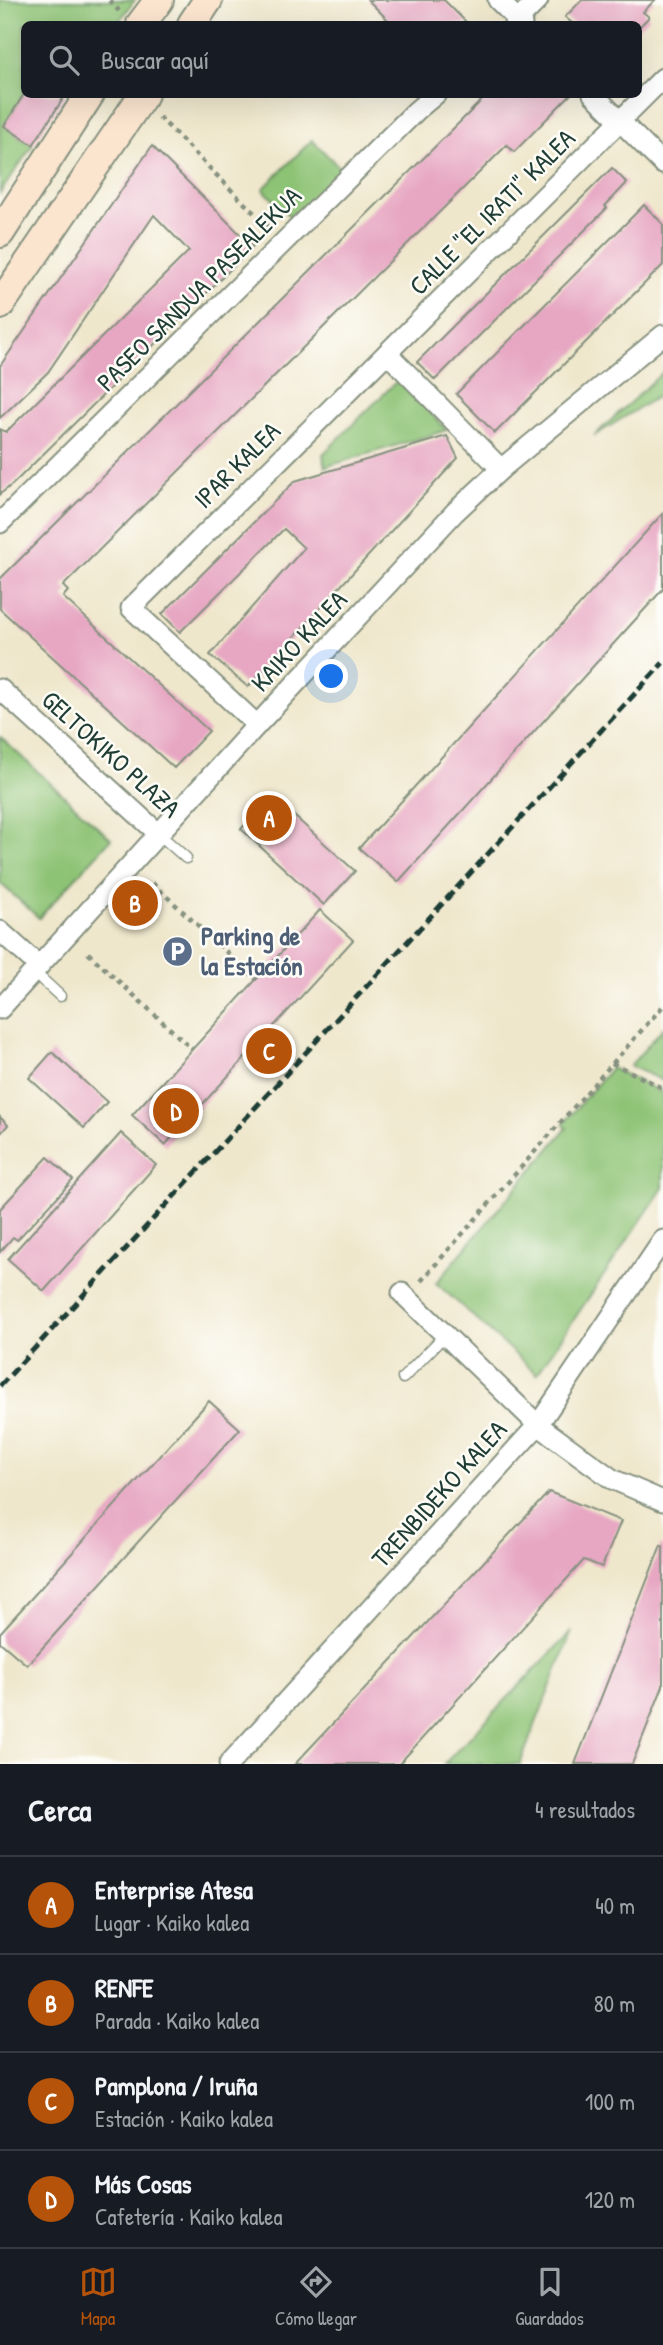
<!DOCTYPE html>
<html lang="es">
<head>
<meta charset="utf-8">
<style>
  body { margin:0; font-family:"Patrick Hand",sans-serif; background:#242831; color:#f1f3f6 }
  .you { position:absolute; left:332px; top:677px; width:24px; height:24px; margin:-18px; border:5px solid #fff; border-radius:50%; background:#1a73e8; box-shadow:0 0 0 10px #1a73e833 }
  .badge { display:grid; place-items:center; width:46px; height:46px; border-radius:50%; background:#b45309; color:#fff; font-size:23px; font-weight:700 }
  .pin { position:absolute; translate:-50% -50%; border:4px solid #fff; box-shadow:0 2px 7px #0006 }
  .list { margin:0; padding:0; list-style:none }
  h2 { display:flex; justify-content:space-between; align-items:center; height:91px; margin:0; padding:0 28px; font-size:30px }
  h2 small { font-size:23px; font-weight:400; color:#9ea1a6 }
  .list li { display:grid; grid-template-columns:46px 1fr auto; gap:21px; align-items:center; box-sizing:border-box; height:98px; padding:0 28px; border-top:2px solid #363941 }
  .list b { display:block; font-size:26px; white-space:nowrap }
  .list p { margin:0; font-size:23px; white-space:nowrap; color:#9ea1a6 }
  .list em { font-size:23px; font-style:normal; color:#9ea1a6 }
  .icon { flex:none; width:38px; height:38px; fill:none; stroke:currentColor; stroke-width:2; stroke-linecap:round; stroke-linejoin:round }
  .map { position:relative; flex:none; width:663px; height:1764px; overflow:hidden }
  .search { position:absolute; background:#171b24; box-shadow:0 7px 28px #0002; left:21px; right:21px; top:21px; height:77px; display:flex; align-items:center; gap:18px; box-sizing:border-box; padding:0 24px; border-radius:10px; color:#9ea1a6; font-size:26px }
  .sheet { height:483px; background:#171b24 }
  nav { display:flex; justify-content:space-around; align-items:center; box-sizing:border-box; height:98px; border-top:2px solid #363941; background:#171b24; font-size:19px; color:#9ea1a6 }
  nav a { display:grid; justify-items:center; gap:4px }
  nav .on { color:#b45309 }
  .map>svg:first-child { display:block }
</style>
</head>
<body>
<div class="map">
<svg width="663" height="1764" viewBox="0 0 663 1764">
  <rect width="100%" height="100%" fill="#fdfcf7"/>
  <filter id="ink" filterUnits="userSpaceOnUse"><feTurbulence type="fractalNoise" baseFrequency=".0143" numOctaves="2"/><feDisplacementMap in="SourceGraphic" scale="14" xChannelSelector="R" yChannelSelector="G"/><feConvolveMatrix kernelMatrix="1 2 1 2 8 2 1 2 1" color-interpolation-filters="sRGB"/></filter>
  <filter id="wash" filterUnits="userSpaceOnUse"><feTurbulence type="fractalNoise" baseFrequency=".00686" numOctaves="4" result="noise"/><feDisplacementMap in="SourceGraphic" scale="28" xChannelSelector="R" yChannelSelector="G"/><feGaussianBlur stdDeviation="1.57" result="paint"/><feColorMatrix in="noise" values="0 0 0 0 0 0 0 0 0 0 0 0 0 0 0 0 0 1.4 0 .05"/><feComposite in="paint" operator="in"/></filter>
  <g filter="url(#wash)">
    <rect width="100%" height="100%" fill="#efe7cc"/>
    <g fill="#8dc375" stroke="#568054" stroke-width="2">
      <path d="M0,0H135L117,24H24V94L4,126L33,145L0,193Z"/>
      <path d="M312,140L342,170L292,219L263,189Z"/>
      <path d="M663,372V393L594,436Z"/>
      <path d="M398,380L447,430L325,467L323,454Z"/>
      <path d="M0,737L111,839L39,918L0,883Z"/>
      <path d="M663,1028V1081L630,1066Z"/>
      <path d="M611,1068L663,1093V1188L537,1374L436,1283L567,1128L563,1124Z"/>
      <path d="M572,1631L520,1764H444Z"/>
    </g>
    <g id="blocks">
      <g fill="#e7a7c3">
        <path d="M368,0H444L468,24H392Z"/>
        <path d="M582,0H655L643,12L649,17L638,28V24H573L565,17Z"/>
        <path d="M24,94H66L33,145L4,126Z"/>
        <path d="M488,94H571L514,152L507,145L63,586L68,591L63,597L209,731L174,768L0,609V579Z"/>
        <path d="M152,146L253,247L13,484L0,494V429L6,432L189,251L154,215L48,372L0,418V366Z"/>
        <path d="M612,168L627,183L605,206L607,208L435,380L417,362Z"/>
        <path d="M644,205L663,224V265L495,433L456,394Z"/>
        <path d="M447,436L458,458L248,687L210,655L304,548L284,529L180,632L162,614L295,481Z"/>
        <path d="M663,513V589L398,882L359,848Z"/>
        <path d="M272,796L355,871L324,905L241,829Z"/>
        <path d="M320,910L353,940L165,1145L132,1115Z"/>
        <path d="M52,1052L107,1102L84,1128L29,1078Z"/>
        <path d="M0,1117L8,1125L0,1134Z"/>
        <path d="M121,1133L156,1165L44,1291L8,1259Z"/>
        <path d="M48,1157L73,1180L17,1240L13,1237L0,1252V1209Z"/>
        <path d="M209,1401L240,1429L27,1665L0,1642V1633Z"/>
        <path d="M549,1492L621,1521L602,1567L584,1560L399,1764H295Z"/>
        <path d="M661,1545L663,1546V1686L632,1764H575Z"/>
      </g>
    </g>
  </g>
  <g filter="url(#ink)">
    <use href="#blocks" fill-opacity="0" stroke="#879280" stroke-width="2"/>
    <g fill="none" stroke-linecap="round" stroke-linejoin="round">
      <defs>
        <g id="lane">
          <path d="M159,834L186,858"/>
          <path d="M34,972L60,996"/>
          <path d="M403,1378L445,1335"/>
        </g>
        <g id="street">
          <path d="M498,0L522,24"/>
          <path d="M514,24L538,0"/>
          <path d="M593,94L663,164"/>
          <path d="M387,353L501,469"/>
          <path d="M0,523L417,110L436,94"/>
          <path d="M0,689L159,834"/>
          <path d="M257,725L131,608L663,78"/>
          <path d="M0,931L39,966"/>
          <path d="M0,1009L257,725L455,512L501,469L663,335"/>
          <path d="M402,1293L538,1425L612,1479L663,1501"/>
          <path d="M229,1764L538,1425L663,1240"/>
        </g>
        <g id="secondary">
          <path d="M141,24L159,0"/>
          <path d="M192,24L208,0"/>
          <path d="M0,233L90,94"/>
          <path d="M0,305L144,94"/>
        </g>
      </defs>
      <use href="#lane" stroke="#879280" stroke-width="13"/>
      <use href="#street" stroke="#879280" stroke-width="23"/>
      <use href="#secondary" stroke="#879280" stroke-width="32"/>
      <g stroke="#879280" stroke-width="4.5" stroke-dasharray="5 5" stroke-linecap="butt">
        <path d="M110,0L119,11"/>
        <path d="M159,117L269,228"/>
        <path d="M152,883L256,979"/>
        <path d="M88,953L192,1049"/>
        <path d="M612,1063L663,1088"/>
        <path d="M421,1281L663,1006"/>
      </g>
      <use href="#lane" stroke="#fff" stroke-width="10"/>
      <use href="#street" stroke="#fff" stroke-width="19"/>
      <use href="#secondary" stroke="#fbe5cf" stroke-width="28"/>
      <path stroke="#1f3d34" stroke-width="5" stroke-dasharray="10 5" stroke-linecap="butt" d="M0,1386L663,663"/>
    </g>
  </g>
  <defs>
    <symbol id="parking-disc" viewBox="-11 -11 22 22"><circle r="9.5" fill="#5c6f8a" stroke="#fdfcf7"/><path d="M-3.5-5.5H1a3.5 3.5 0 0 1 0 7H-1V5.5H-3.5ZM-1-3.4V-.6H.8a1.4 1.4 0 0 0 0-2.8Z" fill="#fff"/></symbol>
  </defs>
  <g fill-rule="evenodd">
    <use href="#parking-disc" x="160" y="934" width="35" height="35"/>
  </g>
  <g text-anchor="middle" stroke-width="5" stroke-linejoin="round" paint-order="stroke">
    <g font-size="26" fill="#1f3d34" stroke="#fdfcf7">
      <text transform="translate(492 212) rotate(-45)" y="9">CALLE "EL IRATI" KALEA</text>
      <text transform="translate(199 289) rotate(-45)" y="9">PASEO SANDUA PASEALEKUA</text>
      <text transform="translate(237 465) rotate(-45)" y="9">IPAR KALEA</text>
      <text transform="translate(299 641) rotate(-47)" y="9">KAIKO KALEA</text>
      <text transform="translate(111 754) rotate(42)" y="9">GELTOKIKO PLAZA</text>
      <text transform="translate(439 1494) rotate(-48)" y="9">TRENBIDEKO KALEA</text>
    </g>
    <g font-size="26" font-weight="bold" fill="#4e5e75" stroke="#fdfcf7" text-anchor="start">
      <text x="201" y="945">Parking de<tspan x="201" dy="30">la Estación</tspan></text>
    </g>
  </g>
</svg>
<div class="you"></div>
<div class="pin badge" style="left:269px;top:818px">A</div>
<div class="pin badge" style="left:135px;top:903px">B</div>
<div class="pin badge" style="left:269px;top:1051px">C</div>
<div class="pin badge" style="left:176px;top:1111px">D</div>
<div class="search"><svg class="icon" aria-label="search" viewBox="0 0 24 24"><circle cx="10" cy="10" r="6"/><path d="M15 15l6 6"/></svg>Buscar aquí</div>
</div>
<section class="sheet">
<h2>Cerca<small>4 resultados</small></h2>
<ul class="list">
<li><span class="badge">A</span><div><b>Enterprise Atesa</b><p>Lugar · Kaiko kalea</p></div><em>40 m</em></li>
<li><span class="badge">B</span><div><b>RENFE</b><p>Parada · Kaiko kalea</p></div><em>80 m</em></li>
<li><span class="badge">C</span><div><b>Pamplona / Iruña</b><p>Estación · Kaiko kalea</p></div><em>100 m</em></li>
<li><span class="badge">D</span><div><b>Más Cosas</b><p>Cafetería · Kaiko kalea</p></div><em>120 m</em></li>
</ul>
</section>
<nav>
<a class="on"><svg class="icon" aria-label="map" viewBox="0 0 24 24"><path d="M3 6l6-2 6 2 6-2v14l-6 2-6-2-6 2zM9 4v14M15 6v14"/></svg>Mapa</a>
<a><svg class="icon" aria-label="directions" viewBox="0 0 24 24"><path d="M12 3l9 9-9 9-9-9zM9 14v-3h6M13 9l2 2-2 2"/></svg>Cómo llegar</a>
<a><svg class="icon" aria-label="saved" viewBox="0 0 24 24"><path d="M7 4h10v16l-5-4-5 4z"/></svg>Guardados</a>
</nav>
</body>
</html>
